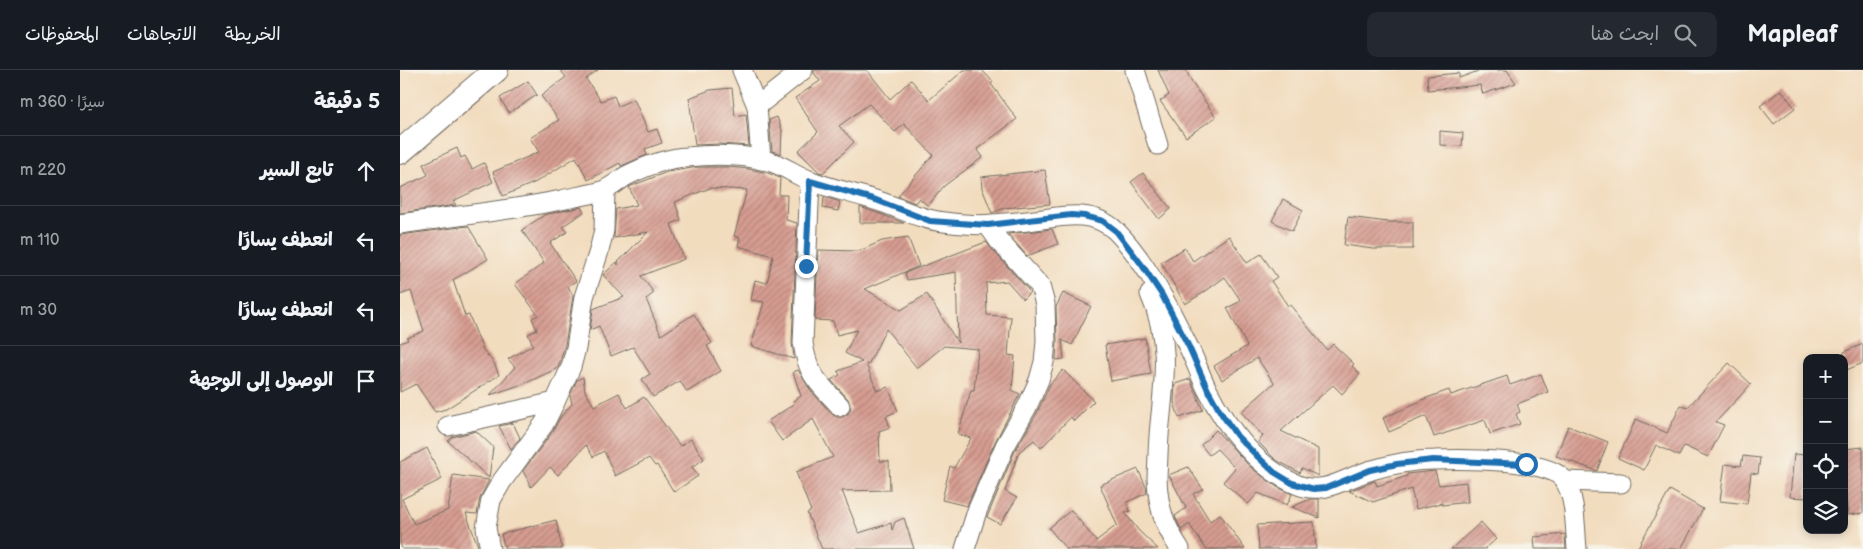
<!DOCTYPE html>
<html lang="ar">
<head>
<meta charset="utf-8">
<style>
  body { margin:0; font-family:"Balsamiq Sans","Playpen Sans Arabic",sans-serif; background:#242831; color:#f1f3f6; direction:rtl }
  .controls { position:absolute; right:15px; bottom:15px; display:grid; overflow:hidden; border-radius:10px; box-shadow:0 2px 8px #0003 }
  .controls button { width:45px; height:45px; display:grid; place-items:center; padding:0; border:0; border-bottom:1px solid #363941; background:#171b24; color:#f1f3f6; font:25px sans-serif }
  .stop { position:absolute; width:15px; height:15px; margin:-11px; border:4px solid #1f6fb2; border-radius:50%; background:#fff }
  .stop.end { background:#1f6fb2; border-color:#fff; box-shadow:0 1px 5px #0008 }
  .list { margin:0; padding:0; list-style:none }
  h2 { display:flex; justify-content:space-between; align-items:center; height:65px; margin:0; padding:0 20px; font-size:21px }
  h2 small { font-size:16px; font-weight:400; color:#9ea1a6 }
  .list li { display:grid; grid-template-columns:32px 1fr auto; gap:15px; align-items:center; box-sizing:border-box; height:70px; padding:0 20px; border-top:1px solid #363941 }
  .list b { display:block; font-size:19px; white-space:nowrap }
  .list em { font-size:16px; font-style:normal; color:#9ea1a6 }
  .icon { flex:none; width:28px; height:28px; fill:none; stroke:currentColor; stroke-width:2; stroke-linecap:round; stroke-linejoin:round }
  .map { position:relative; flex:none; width:1463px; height:479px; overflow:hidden; direction:ltr }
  header { display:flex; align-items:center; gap:30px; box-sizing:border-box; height:70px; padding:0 25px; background:#171b24; border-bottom:1px solid #363941 }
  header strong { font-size:24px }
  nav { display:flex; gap:28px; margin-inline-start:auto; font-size:18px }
  .search { width:350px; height:45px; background:#242831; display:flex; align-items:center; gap:12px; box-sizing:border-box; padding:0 18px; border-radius:10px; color:#9ea1a6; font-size:19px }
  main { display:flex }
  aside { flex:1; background:#171b24 }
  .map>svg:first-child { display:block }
</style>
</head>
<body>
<header>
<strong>Mapleaf</strong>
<div class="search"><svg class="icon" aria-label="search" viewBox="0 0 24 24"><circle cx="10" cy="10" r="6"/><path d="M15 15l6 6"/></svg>ابحث هنا</div>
<nav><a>الخريطة</a><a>الاتجاهات</a><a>المحفوظات</a></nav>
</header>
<main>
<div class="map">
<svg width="1463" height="479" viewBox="0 0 1463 479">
  <defs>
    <pattern id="building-hatch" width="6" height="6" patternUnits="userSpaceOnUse" patternTransform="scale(1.25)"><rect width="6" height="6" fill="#d79d92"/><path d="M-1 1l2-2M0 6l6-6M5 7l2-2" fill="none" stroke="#af8077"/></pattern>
  </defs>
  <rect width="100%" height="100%" fill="#f7f3e8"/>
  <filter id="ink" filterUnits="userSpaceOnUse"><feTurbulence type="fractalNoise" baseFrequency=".02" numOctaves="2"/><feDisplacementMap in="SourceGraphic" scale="10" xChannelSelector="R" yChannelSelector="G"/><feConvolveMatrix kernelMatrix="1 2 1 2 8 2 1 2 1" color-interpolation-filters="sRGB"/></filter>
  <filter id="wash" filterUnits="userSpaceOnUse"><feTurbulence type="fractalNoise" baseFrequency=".0096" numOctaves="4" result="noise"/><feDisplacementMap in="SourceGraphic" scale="20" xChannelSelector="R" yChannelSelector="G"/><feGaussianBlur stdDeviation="1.12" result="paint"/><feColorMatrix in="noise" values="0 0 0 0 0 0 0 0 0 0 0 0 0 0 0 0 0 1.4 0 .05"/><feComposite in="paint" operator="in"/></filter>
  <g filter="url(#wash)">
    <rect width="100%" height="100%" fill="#f2dcbe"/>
    <g id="blocks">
      <g fill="url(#building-hatch)">
        <path d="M160,0H198L186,9L201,31L214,26L218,36L234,29L248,62L257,59L262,73L245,79L247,85L221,96L220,93L188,110L176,87L136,112L103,126L93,102L139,82L130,68L159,50L141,26L166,7Z"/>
        <path d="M414,0H467L490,29L511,10L529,30L564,0H582L593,12L591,14L617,49L577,79L583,87L544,116L528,136L519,128L515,133L498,126L533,85L504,54L495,62L469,34L439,56L454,72L423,103L419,102L398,81L418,62L395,28L420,11L414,3Z"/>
        <path d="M758,0H786L792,13L816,47L786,67L760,31L769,25Z"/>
        <path d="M1081,0H1107L1116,13L1083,24L1080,15L1028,20L1027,6L1059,3V8Z"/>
        <path d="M128,11L137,25L109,43L100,28Z"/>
        <path d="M332,18L335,46L346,44L349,76L319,74L295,75L289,28L310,20Z"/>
        <path d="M1381,20L1395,38L1374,54L1360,36Z"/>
        <path d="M377,47L382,60L381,84L372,81L369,50Z"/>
        <path d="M1040,61L1063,63L1062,76L1040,75Z"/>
        <path d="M57,78L61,88L65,86L72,99L84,93L93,112L53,131L56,135L0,143V118L28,105L23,94Z"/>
        <path d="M298,97H328L349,99L368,103L380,108L379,125H387L386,150L397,153L392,273L394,287V289L351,276L364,232L351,230L355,210L367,213L373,186L338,176L340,168L334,166L347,120L310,118L275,132L281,150L271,154L284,189L241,206L254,223L246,229L261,265L294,244L312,273L307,276L321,301L287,322L280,311L253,327L242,309L250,304L233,277L211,286L199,256L190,260L193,239L224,227L203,205L217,192L218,195V192L248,162L214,168L216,139L237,135L229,117L267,102Z"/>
        <path d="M645,100L650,134L604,138L592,143L582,118L581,107Z"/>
        <path d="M743,103L771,139L759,149L731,112Z"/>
        <path d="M424,127L440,132L438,141L423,138Z"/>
        <path d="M883,129L903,140L892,161L872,151Z"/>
        <path d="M181,137L184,142L163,156L167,162L150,173L176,211L168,216L173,226L165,275L158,298L126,313L90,325L115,297L108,289L133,275L128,264L137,260L132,248L138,245L115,214L144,193L122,160L144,145Z"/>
        <path d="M460,137L480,144L504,153H460Z"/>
        <path d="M948,147L988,152H1013V179H973L944,175Z"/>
        <path d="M68,156L88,189L53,210L65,246L69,245L83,280L94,293L99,305L46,339L35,342L16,314L0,322V273L8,270L7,268L24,261L11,221L0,225V165Z"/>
        <path d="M652,159L658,174L627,186L608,164Z"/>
        <path d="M829,166L847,193L861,184L877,207L871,211L888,236L890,235L927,280L933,274L954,294L952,296L960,304L942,324L933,315L881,361L918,379V406L902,398L900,403L876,390L858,372L863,366L841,342L874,313L857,288L822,310L814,296L847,276L827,238L841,231L825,207L803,223L785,234L761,192L785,178L793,191Z"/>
        <path d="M508,167L519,196L465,219L501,240L527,224L558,273L556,202L507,210L505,203L586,172L630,222L623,229L607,211L586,213L587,245L611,247L608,285L615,286L612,320L620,324L595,372L567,436L542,430L550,396L554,398L571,368L558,364L571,320H574L578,279L544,276L517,298L486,259L468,295L466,294L477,321L488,317L498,341L486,346L490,357L479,361L480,391H489L490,420L442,421L459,463L491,453L492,460L495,452L504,448L514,479H422L407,443L411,441L396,402L433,387L413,349L382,371L368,351L394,334L393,331L401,326L393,302L398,300L411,321L432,344L437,347H443L448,344L451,339L448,329L431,310L440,305L438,301L462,292L445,283L457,260L437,265L433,251L415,250L418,180L459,181L482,171Z"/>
        <path d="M663,223L691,236L672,275L662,270L664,289L656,290L657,272L656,237Z"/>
        <path d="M745,268L751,304L711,311L705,275Z"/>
        <path d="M1463,274V293L1444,301V282Z"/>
        <path d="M1329,293L1351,314L1316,352L1324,355L1308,387L1284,376L1279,386L1256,375L1244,400L1218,388L1236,349L1267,363L1281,335L1287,338Z"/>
        <path d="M663,300L694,331L674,351L671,347L641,378L634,370L619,382L605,421L617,428L600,454L587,447L588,445L615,381L637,343L650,314Z"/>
        <path d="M1141,304L1148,322L1117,334L1120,342L1116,344L1120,354L1090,364L1085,350L1034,367L1026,346L989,362L983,348L1021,331V330L1049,320L1051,325L1107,306L1110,315Z"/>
        <path d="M183,307L185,321L194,336L219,323L227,338L244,327L280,376L291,369L304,389L292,397L298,406L274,422L257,395L255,396L249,388L215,406L204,381L193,387L186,375L158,405L150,397L131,417L123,401L153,361L161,346L172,334L170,325L177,310Z"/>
        <path d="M790,309L803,340L779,348L774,332L775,314Z"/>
        <path d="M113,353L120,368L111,379L99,356Z"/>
        <path d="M1168,356L1208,372L1197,401L1156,386Z"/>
        <path d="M816,360L849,396L877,417L892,424L887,435L858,423L848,434L823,412L835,398L817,379L809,385L801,375Z"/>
        <path d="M76,361L93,377L89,408L48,371L52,367Z"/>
        <path d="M1463,377V443L1448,445L1444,414V379Z"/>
        <path d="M27,378L42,409L2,429L14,454L48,440L53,405L89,410L80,428L77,444L66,443L79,479H2L0,473V392Z"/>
        <path d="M1394,384L1407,385V428L1390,427Z"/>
        <path d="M1343,386L1360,388L1358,404L1351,403L1347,434L1320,431L1325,394L1341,396Z"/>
        <path d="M788,397L803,419L793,424L810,451L820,444L845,479H806L789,454L781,460L775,446L786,438L769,405Z"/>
        <path d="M738,399L746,417L747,423L727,432L730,441L725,443L739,461L758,479H666L649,458L671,440L696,471L717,455L700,415Z"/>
        <path d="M1035,401L1039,415L1066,412L1068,432L1042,435V433L1016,439L1011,419L973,432L949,421L975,411L977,416L1007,406V404Z"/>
        <path d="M1270,420L1303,439L1281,479H1237Z"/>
        <path d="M910,429H919V448L892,437Z"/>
        <path d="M156,450L162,479H105L101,464Z"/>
        <path d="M914,452L916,479H859L857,455Z"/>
        <path d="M1081,452L1096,469L1085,479H1051Z"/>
        <path d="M1165,464L1166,479H1135L1134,467Z"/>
      </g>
    </g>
  </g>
  <g filter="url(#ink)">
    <use href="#blocks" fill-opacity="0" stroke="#71695e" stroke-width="1"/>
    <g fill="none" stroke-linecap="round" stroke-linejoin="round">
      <defs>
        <g id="minor">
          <path d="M342,0L357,36L361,90"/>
          <path d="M735,0L758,75"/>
          <path d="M357,36L403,0"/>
          <path d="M410,111L403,273C408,306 418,312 440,336"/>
          <path d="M0,154C54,146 108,141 161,130C174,127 189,125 202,121C211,118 218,111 226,106C244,97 267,88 287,87C314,84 344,84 371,92C384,96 396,105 409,110C433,120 459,124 484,133C504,140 523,150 544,152C560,154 577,156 593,154C607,153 621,152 635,150C664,146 693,139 716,161C745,190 769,237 787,274C795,289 800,305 807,319C826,357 858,399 898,415C925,426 946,407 972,400C992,394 1014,390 1034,390C1061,389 1149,388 1164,410C1176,426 1175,460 1177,479"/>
          <path d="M750,224C770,269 765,307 760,354C758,372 758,390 757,408C758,437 764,455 780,479"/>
          <path d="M48,356L155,332L171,297L176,278L184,227L199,181L204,160L205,120"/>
          <path d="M1165,411L1221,413"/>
          <path d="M90,479L86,458L91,430L102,411L144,354L155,332"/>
          <path d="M565,479L577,441L605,376L627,337L639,310L644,292L646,272L645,234L640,216L599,171L588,155"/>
        </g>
        <path id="major" d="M0,82L96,0"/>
      </defs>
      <use href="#minor" stroke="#71695e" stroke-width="21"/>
      <use href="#major" stroke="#71695e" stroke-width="26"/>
      <use href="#minor" stroke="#fff" stroke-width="19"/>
      <use href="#major" stroke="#fff" stroke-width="24"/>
    </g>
  </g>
  <g fill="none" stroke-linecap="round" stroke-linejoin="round" filter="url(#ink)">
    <path stroke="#1f6fb2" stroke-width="6" d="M406,196L410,111L476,130L530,151L588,155L671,145L684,146L703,151L716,161L742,195L762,225L789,277L808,320L821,343L837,366L856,385L874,402L892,413L914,419L926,418L970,400L997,394L1033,390L1126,394"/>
  </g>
</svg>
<div class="controls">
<button>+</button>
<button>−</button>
<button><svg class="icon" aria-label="locate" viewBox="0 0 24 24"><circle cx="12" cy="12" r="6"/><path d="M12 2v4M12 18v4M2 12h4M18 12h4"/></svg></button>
<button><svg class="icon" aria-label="layers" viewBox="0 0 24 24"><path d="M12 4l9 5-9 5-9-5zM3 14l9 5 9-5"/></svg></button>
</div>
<div class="stop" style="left:1126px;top:394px"></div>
<div class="stop end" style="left:406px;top:196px"></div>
</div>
<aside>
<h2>5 دقيقة<small>سيرًا · 360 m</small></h2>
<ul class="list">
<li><svg class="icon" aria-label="ahead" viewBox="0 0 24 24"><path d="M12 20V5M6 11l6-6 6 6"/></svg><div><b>تابع السير</b></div><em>220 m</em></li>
<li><svg class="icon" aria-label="left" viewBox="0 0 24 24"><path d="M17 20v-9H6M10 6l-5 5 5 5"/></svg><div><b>انعطف يسارًا</b></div><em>110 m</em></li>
<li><svg class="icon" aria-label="left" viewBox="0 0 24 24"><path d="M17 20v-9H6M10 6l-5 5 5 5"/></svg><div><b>انعطف يسارًا</b></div><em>30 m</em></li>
<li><svg class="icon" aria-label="arrive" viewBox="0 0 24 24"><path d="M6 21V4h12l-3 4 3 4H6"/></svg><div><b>الوصول إلى الوجهة</b></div></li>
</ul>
</aside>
</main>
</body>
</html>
